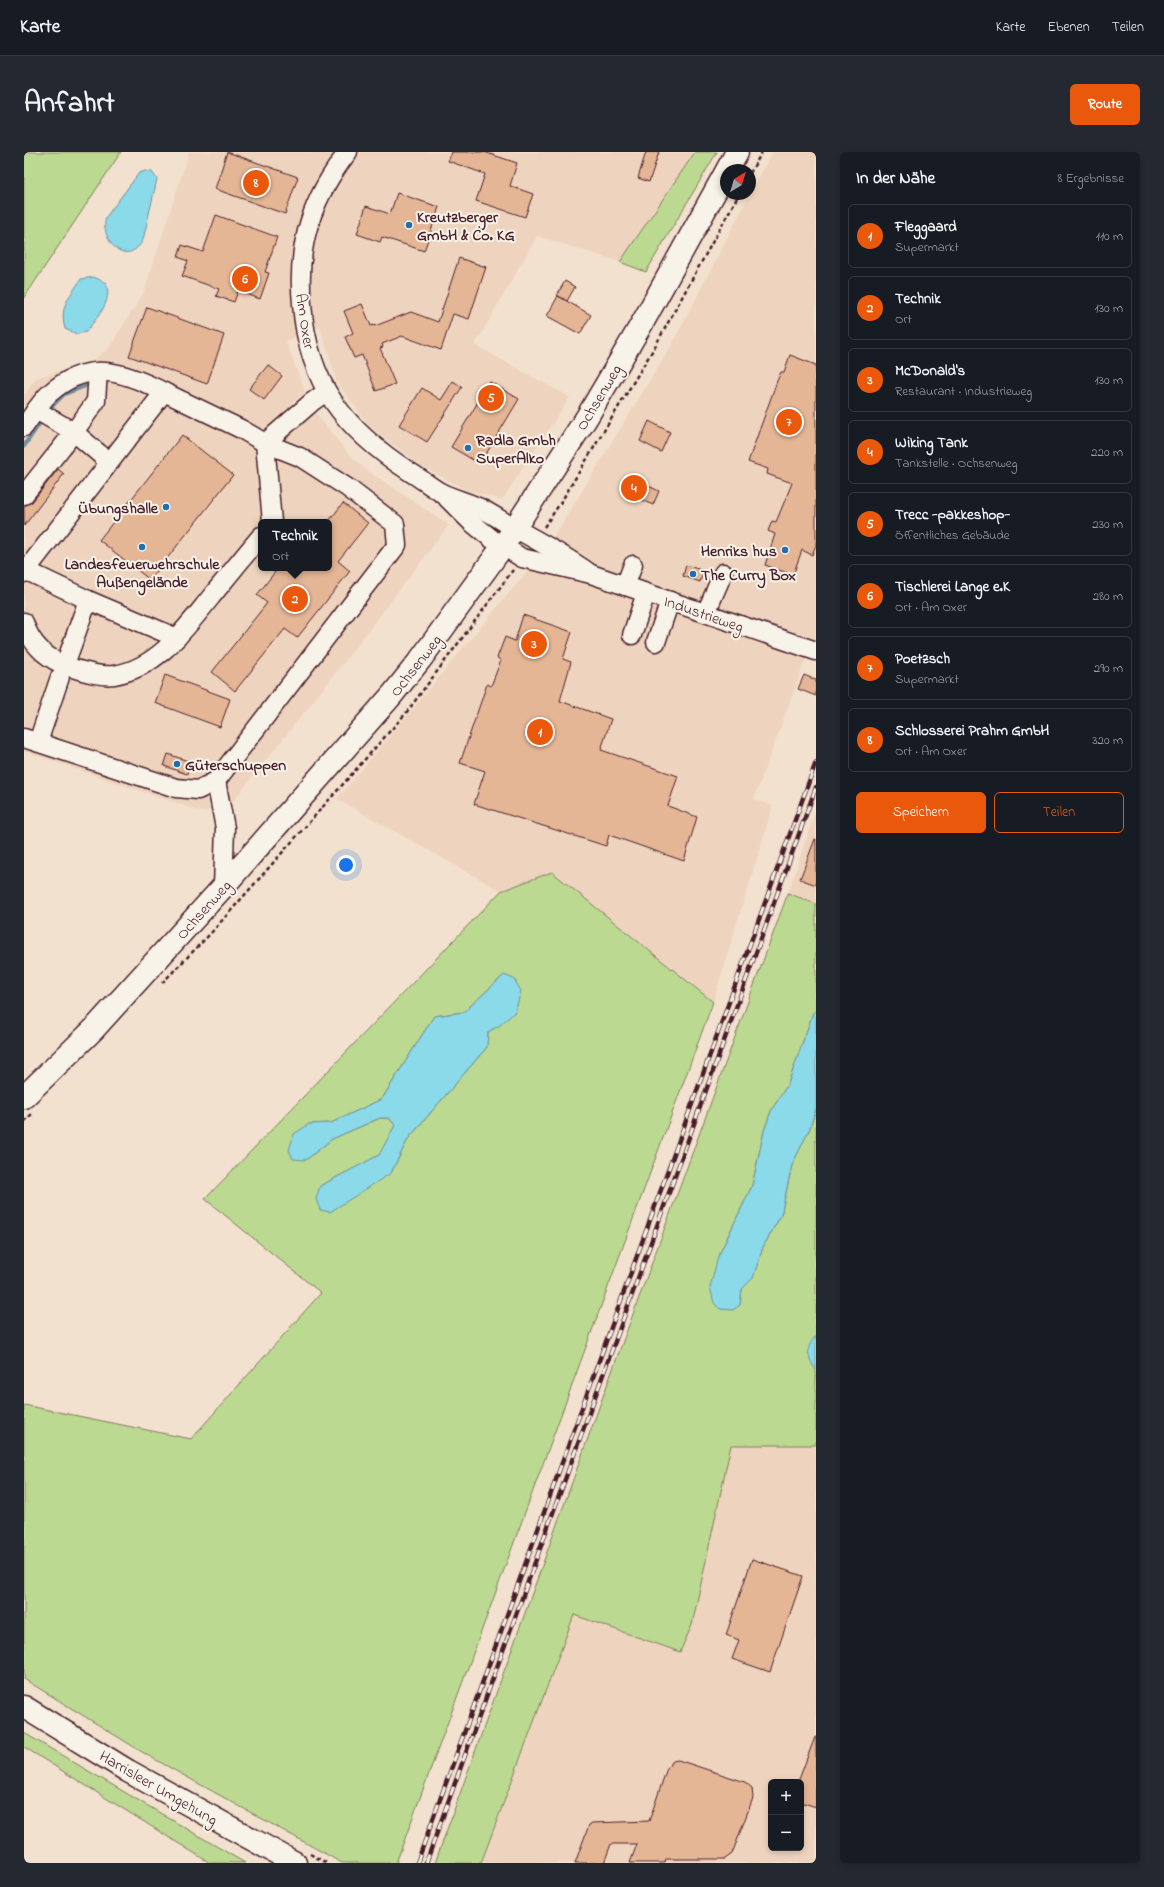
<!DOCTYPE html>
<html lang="de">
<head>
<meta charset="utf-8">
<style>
  body { margin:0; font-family:"Indie Flower",sans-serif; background:#242831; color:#f1f3f6 }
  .controls { position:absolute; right:12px; bottom:12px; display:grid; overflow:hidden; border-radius:6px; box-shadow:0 2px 6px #0003 }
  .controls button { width:36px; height:36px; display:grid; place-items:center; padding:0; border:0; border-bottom:1px solid #363941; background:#171b24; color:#f1f3f6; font:20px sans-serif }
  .compass { position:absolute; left:696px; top:12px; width:36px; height:36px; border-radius:50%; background:#171b24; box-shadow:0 2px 6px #0003; rotate:38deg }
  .you { position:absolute; left:322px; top:713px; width:14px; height:14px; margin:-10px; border:3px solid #fff; border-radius:50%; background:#1a73e8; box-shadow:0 0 0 6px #1a73e833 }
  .badge { display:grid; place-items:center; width:26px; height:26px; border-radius:50%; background:#ea580c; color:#fff; font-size:13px; font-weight:700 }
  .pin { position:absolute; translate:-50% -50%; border:2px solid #fff; box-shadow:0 1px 4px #0006 }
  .popup { position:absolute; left:234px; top:367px; width:74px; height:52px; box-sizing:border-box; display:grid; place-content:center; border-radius:6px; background:#171b24; filter:drop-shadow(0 1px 3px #0005); font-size:13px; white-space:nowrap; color:#9ea1a6 }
  .popup b { font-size:15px; color:#f1f3f6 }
  .popup::after { content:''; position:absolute; left:50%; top:100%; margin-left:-8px; border:8px solid transparent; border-top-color:#171b24 }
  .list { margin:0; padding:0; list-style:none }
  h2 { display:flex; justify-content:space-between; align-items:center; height:52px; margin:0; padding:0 16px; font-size:17px }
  h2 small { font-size:13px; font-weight:400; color:#9ea1a6 }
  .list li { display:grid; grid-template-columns:26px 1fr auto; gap:12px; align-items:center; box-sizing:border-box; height:64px; margin:0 8px 8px; padding:0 8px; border:1px solid #363941; border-radius:6px }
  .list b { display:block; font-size:15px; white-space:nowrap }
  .list p { margin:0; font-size:13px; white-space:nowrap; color:#9ea1a6 }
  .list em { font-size:13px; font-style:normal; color:#9ea1a6 }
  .actions { display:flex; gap:8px; padding:12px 16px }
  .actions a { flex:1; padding:9px 0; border:1px solid #ea580c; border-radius:6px; text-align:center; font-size:14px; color:#ea580c }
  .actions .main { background:#ea580c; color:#fff }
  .map { position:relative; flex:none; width:792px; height:1711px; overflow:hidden; border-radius:6px }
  header { display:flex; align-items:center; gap:24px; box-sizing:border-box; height:56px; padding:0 20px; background:#171b24; border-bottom:1px solid #363941 }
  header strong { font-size:19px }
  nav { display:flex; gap:22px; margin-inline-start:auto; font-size:14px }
  .intro { display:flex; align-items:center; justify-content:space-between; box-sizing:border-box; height:96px; padding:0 24px }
  h1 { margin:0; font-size:28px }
  .button { padding:10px 18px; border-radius:6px; background:#ea580c; color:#fff; font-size:14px; font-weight:700 }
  main { display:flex; gap:24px; padding:0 24px }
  aside { flex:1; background:#171b24; border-radius:6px; box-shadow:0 2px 6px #0003 }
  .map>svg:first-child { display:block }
</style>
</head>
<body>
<header>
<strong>Karte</strong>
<nav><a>Karte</a><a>Ebenen</a><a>Teilen</a></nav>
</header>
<div class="intro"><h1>Anfahrt</h1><a class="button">Route</a></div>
<main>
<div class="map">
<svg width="792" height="1711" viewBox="0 0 792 1711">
  <rect width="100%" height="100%" fill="#f2e1cf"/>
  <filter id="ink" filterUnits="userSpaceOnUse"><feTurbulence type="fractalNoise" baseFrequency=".025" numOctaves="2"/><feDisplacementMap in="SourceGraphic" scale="8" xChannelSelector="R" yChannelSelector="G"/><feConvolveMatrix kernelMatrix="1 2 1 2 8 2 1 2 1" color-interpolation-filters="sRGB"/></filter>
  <g filter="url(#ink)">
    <g fill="#eed4be" fill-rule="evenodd">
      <path d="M165,0H671L596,110L513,84L451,193L546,245L478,348L442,338L394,312L346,275L313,230L296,175L262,189L281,240L261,258L274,275L292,261L323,300L341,317L425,373L315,517L205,654L178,660L0,599V243L12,226L68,209L85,196L120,140ZM237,370H305V416H237Z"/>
      <path d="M749,0H792V489L789,488L730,647L749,654L689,850L528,720L477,739L313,647L501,422L536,375L650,189L735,24Z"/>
      <path d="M792,657V752L764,741Z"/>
      <path d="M707,1293H792V1711H457L550,1463L656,1500L668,1473ZM747,1630H777V1696H747Z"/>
    </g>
    <g fill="#bbd991" stroke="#827c5e" fill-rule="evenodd">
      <path d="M0,0H97L0,146Z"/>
      <path d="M671,0H693L622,120L596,110Z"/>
      <path d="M528,720L689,850L372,1711H318L123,1603L0,1527V1253L167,1287L297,1141L181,1047L477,739ZM480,823L476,873L464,880L463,895L384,987L367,1021L296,1034L356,1003L371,973L365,966H356L308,987L282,1008L285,972L307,971L358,947L410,864L440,860Z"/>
      <path d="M764,741L792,752V858L789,861L764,932L747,959L740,979L728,1034L694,1105L716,1153L718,1137L729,1126L739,1095L757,1063L768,1013L786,976L792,956V1185L790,1186L792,1218V1293H707L668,1473L656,1500L550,1463L457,1711H411L591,1211Z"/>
      <path d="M0,1581L221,1711H186L0,1595Z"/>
    </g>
    <g fill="#8bdae9" stroke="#718f9d">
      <path d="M121,19L128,20L133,27L119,88C102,118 75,87 82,65L115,21Z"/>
      <path d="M70,125L82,131C89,150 73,165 62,180L53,182L41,177C35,154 45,146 57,127Z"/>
      <path d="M480,823L490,827L497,839L491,860L476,873L464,880L463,895L384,987L367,1021L306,1060L296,1058L292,1047L296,1034L355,1003L371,973L365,966H356L308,987L282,1008L269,1007L265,998L270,982L285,972L307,971L358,947L410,864L440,860Z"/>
      <path d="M792,858V956L786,976L768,1013L757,1063L739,1095L729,1126L718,1137L716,1153L709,1158L696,1157L690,1151L686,1135L694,1105L728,1034L740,979L747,959L764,932L789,861Z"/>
      <path d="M792,1185V1218C784,1207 780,1194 792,1185Z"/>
    </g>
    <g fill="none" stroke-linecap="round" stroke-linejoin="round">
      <g stroke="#718f9d" stroke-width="4.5">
        <path d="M26,256L40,242L61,234"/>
        <path d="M0,294L15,272"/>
      </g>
    </g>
    <g fill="#e5b696" stroke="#4a1f2b">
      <path d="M203,0L274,25L261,62L191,37Z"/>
      <path d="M428,0H460L493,11L486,34L509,42L501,65L452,49L461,22L424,9Z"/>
      <path d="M622,0H635L625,30L614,26Z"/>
      <path d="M373,41L415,55L400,99L358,85L356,90L333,82L342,54L366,62Z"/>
      <path d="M192,63L253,85L241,120L245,121L236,147L214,139L210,150L192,144L195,137L158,124L164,109L154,105L158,93L179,100Z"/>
      <path d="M435,106L462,115L445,167L429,162L417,198L378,184L358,192L359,195L356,196L371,232L352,239L338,203L330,206L321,185L329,181L320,159L338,152L347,174L350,173L351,174L387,160L414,170Z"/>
      <path d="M541,129L551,135L543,149L533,143Z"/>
      <path d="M534,144L567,163L556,182L523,164Z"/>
      <path d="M123,155L200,183L183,232L105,204Z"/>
      <path d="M766,203L792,213V393L788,403L778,398L769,423L741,413L751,382L744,379L748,369L752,370L768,331L743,322L744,317L724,310L753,229L757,220H760Z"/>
      <path d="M244,213L258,224L240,248L225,237Z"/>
      <path d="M429,229L438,235L403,290L375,273L398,236L417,248Z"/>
      <path d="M466,230L495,247L456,312L427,295Z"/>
      <path d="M625,269L646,280L637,300L616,289Z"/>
      <path d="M158,283L209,323L126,428L75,388Z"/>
      <path d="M34,317L40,322L0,374V354L8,350Z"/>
      <path d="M607,326L635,339L629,353L601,341Z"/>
      <path d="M319,351L344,371L314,409L326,419L273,486L261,477L211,539L188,520L243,451L233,443L254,416H305V369Z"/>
      <path d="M662,413L680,419L676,430L659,424Z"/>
      <path d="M499,463L548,480L539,507L547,510L536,549L587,567L577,598L654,624L644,654L673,665L660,709L585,683L582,694L450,652L461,619L436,611L463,532L467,534L477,508L473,506L481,485L491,489Z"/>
      <path d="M141,523L206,547L196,575L131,551Z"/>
      <path d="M780,523L792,528V544L774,537Z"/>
      <path d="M144,602L167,610L163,622L140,614Z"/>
      <path d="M791,687H792V733L776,727Z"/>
      <path d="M728,1407L779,1424L746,1520L708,1507L715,1488L702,1483Z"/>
      <path d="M791,1585H792V1655L777,1650V1630H774Z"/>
      <path d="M654,1608L721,1630L728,1636L729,1646L708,1702L701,1707H642L641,1711H606L613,1692H587L580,1711H551L565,1673L568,1671L625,1669L643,1616L649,1609Z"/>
    </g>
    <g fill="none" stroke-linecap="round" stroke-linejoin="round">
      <defs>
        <g id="minor">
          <path d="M324,0C288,46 272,93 278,152C284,232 320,277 386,320C396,326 406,334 416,340C429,347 445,350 458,357C470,363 481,371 492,377C518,391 543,405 567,422"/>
          <path d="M12,258L50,280L85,310"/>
          <path d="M0,275C8,264 16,250 26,241C64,207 99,219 140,240"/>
          <path d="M0,343L50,280L72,249L74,220"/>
          <path d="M423,346L447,370L468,387L498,406L567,422L792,499"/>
          <path d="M0,419L1,418L64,448L153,486"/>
          <path d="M0,421L140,240L217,277L241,291L248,370"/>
          <path d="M601,434L609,413"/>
          <path d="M682,461L699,421"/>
          <path d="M0,470C7,493 23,507 45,515C58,519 76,525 90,523C134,516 161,477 187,445C204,424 220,404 237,384"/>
          <path d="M608,483L622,441"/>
          <path d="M632,490L646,449"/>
          <path d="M43,507L64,448"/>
          <path d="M0,586L152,636L174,638L192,629L373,393L371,372L324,336L276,305L241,291L288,250L302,240"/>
          <path d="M14,590L36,525"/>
          <path d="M192,629L201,676L199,735"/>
        </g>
        <g id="major">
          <path d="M703,18L713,0"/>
          <path d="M0,945L69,878L199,735L368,543L396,508L479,394L563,265L620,168L702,20"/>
          <path d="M0,1555L104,1619L271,1711"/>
        </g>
      </defs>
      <use href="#minor" stroke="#4a1f2b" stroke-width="21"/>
      <use href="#major" stroke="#4a1f2b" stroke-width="25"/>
      <g stroke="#4a1f2b" stroke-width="2.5" stroke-dasharray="4 3" stroke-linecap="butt">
        <path d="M726,21L738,0"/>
        <path d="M520,375L537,350L630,196L715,42"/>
        <path d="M138,831L187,781L382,561L489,418"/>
        <path d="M0,970L9,961"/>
        <path d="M286,1702L303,1711"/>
      </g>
      <use href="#minor" stroke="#f7f3e8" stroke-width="18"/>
      <use href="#major" stroke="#f7f3e8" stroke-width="22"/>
      <defs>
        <g id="rail">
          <path d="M393,1711L792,610"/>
          <path d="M402,1711L792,635"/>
        </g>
      </defs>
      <use href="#rail" stroke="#4a1f2b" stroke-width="4.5"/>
      <use href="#rail" stroke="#f7f3e8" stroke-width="3" stroke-dasharray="9" stroke-linecap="butt"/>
    </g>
  </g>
  <g fill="#1f6fb2" stroke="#f7f3e8" stroke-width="1.5">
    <circle cx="385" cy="73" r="4"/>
    <circle cx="444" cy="296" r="4"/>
    <circle cx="142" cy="355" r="4"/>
    <circle cx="118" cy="395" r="4"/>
    <circle cx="761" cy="398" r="4"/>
    <circle cx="669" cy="422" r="4"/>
    <circle cx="153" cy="612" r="4"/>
  </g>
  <g text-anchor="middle" stroke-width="4" stroke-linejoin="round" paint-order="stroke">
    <g font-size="16" font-weight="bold" fill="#4a1f2b" stroke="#f7f3e8" text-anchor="start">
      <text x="393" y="70">Kreutzberger<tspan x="393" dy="18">GmbH &amp; Co. KG</tspan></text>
      <text x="452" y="293">Radla Gmbh<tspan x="452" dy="18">SuperAlko</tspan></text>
      <text x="134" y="361" text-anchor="end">Übungshalle</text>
      <text x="753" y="404" text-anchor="end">Henriks hus</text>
      <text x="118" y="417" text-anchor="middle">Landesfeuerwehrschule<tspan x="118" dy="18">Außengelände</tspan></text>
      <text x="677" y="428">The Curry Box</text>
      <text x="161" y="618">Güterschuppen</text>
    </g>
    <g font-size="16" fill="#4a1f2b" stroke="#f7f3e8">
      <text transform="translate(282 169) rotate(81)" y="6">Am Oxer</text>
      <text transform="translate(574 245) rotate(-59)" y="6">Ochsenweg</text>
      <text transform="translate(680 461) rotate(19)" y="6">Industrieweg</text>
      <text transform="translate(391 513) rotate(-52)" y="6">Ochsenweg</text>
      <text transform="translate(179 757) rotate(-48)" y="6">Ochsenweg</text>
      <text transform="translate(135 1635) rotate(30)" y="6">Harrisleer Umgehung</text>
    </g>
  </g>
</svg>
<div class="controls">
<button>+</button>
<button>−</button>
</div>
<svg class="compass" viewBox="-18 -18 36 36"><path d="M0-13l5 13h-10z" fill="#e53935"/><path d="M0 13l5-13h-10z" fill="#9ea1a6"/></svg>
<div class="you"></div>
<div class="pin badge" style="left:516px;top:580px">1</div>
<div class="pin badge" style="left:271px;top:447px">2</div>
<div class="popup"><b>Technik</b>Ort</div>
<div class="pin badge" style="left:510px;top:492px">3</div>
<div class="pin badge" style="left:610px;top:336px">4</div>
<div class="pin badge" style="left:467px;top:246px">5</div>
<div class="pin badge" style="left:221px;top:127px">6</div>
<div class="pin badge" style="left:765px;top:270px">7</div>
<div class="pin badge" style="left:232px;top:31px">8</div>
</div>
<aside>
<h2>In der Nähe<small>8 Ergebnisse</small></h2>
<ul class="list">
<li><span class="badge">1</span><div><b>Fleggaard</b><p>Supermarkt</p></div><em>110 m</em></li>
<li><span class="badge">2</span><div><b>Technik</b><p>Ort</p></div><em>130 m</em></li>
<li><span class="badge">3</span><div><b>McDonald's</b><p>Restaurant · Industrieweg</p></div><em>130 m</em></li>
<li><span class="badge">4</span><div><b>Wiking Tank</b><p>Tankstelle · Ochsenweg</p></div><em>220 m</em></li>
<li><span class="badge">5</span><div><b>Trecc -pakkeshop-</b><p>Öffentliches Gebäude</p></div><em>230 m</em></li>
<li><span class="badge">6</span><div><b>Tischlerei Lange e.K</b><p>Ort · Am Oxer</p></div><em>280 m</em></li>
<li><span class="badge">7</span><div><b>Poetzsch</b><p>Supermarkt</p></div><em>290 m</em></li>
<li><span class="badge">8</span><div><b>Schlosserei Prahm GmbH</b><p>Ort · Am Oxer</p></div><em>320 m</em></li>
</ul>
<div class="actions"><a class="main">Speichern</a><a>Teilen</a></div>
</aside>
</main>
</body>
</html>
